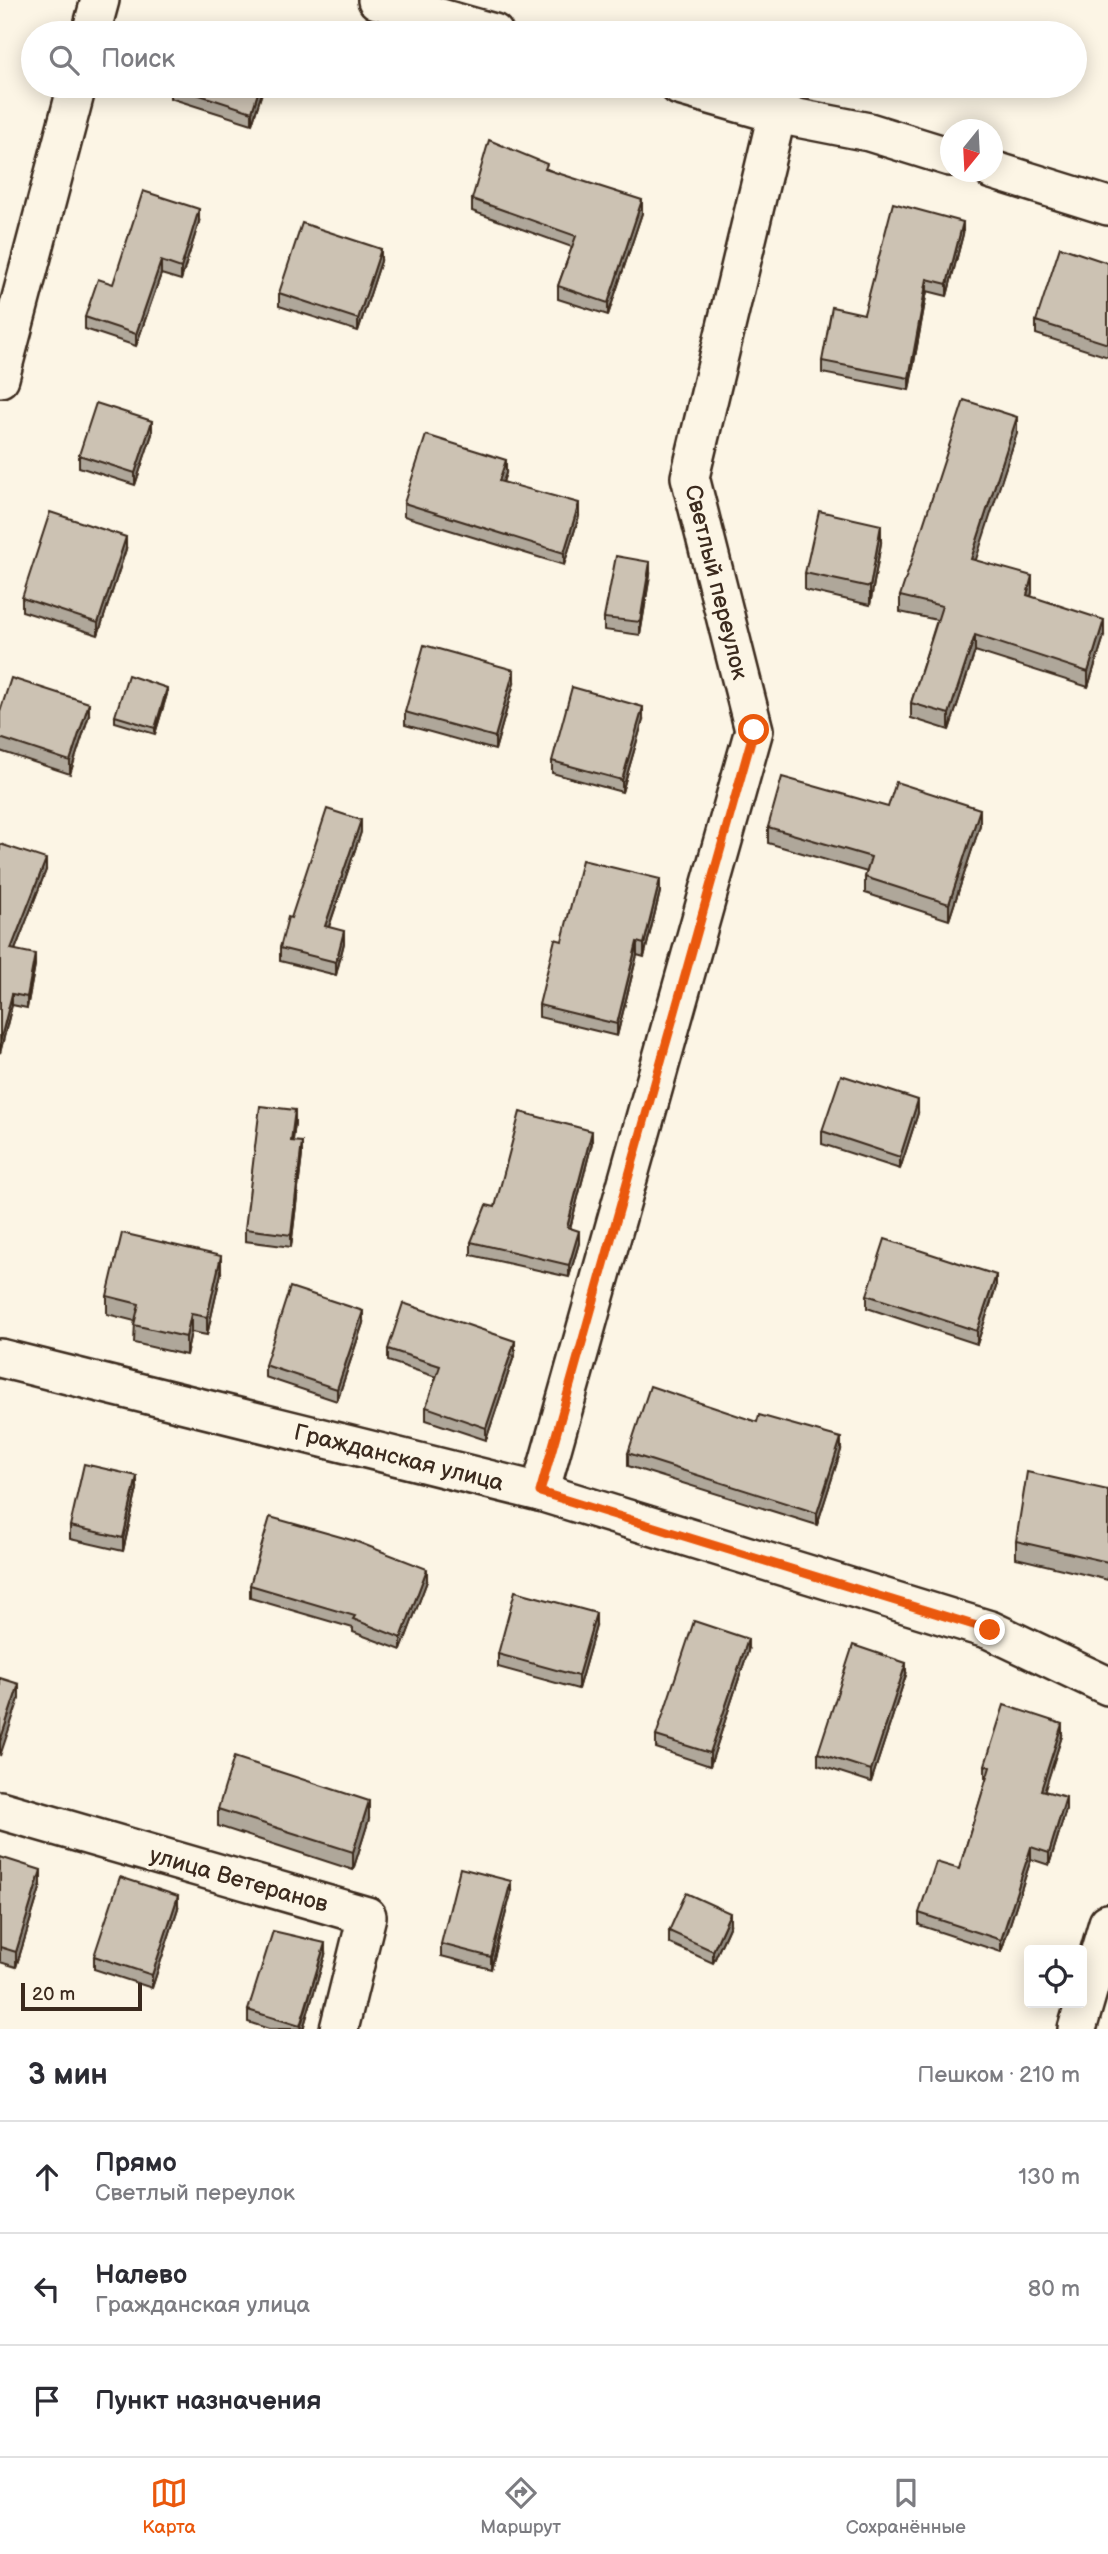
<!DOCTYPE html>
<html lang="ru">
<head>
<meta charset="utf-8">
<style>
  body { margin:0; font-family:"Balsamiq Sans",sans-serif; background:#f2f2f3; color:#2b2b33 }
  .controls { position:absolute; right:21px; bottom:21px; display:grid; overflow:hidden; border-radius:7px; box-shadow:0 4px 18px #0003 }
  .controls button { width:63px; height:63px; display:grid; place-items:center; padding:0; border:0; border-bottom:2px solid #e1e1e2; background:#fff; color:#2b2b33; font:35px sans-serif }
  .compass { position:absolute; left:940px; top:119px; width:63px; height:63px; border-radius:50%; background:#fff; box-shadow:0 4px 18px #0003; rotate:198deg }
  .scale { position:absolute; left:21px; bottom:18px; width:121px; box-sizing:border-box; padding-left:7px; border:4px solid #3b2a1e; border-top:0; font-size:19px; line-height:24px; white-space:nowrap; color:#3b2a1e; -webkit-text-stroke:5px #fcf5e5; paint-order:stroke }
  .stop { position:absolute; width:21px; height:21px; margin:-16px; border:5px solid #ea580c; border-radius:50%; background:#fff }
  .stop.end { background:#ea580c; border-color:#fff; box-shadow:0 2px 7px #0008 }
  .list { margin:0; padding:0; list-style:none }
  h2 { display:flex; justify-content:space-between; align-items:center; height:91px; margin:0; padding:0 28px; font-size:30px }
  h2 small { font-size:23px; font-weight:400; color:#7c7c81 }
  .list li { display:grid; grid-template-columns:46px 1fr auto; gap:21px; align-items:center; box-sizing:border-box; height:112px; padding:0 28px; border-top:2px solid #e1e1e2 }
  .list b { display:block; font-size:26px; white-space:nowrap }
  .list p { margin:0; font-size:23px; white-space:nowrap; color:#7c7c81 }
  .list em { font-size:23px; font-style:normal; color:#7c7c81 }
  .icon { flex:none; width:38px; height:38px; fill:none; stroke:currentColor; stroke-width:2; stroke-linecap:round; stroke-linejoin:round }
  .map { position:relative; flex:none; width:1108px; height:2029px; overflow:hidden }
  .search { position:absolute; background:#fff; box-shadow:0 4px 18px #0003; left:21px; right:21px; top:21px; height:77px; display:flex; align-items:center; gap:18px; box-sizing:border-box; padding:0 24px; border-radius:38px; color:#7c7c81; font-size:26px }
  .sheet { height:427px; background:#fff }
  nav { display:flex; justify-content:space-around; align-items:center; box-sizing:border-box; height:98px; border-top:2px solid #e1e1e2; background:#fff; font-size:19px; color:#7c7c81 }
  nav a { display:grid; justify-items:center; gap:4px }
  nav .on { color:#ea580c }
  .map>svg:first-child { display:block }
</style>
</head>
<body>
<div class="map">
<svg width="1108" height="2029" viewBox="0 0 1108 2029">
  <rect width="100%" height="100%" fill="#fcf5e5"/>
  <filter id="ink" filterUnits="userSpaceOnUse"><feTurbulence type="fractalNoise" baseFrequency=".0143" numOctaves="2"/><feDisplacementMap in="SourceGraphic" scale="14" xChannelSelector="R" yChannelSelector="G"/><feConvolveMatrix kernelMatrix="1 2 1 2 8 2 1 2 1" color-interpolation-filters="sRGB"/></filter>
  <g filter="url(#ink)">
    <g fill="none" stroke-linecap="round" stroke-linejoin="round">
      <defs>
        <g id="minor">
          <path d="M377,0L494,33"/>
          <path d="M91,33L100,0"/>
          <path d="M679,86L777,114L869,132L950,157"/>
          <path d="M992,170L1108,206"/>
          <path d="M0,378L77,86"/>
          <path d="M0,1358L540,1492L990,1630L1108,1686"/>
          <path d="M540,1492L754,730L690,477L777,114"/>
          <path d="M0,1810L367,1916L339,2029"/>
          <path d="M1077,2029L1108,1923"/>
        </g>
      </defs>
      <use href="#minor" stroke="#3b2a1e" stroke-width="42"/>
      <use href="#minor" stroke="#fcf5e5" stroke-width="37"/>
    </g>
    <g fill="#afa79a" stroke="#3b2a1e" stroke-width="2">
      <path d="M170,86H264L252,124L170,98Z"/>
      <path d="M547,169L642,213L608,315L558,299V286L572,247L472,211V199Z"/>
      <path d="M199,222L181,280L161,274L136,346L85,329V317L113,284Z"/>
      <path d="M963,234L947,296L927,291L909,390L822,373V361L864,314Z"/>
      <path d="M381,261L358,331L279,306V293Z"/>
      <path d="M1108,263V357L1036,334V321Z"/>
      <path d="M1017,433L975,560L1032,592L1031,597L1104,636L1088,687L975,651L949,730L911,718V703L937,620L900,612V596Z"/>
      <path d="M152,434L135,485L79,467V455Z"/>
      <path d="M506,473L503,482L579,516L564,565L404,516V503Z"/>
      <path d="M881,543L870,605L805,590V573Z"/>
      <path d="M126,549L98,635L22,611V598Z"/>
      <path d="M650,575L640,635L604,630V618Z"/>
      <path d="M514,683L495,750L405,725V712Z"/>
      <path d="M167,694L155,734L115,722V716Z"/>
      <path d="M0,712L89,715L70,774L0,751Z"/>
      <path d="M643,720L622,792L552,773V761Z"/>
      <path d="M888,807L980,825L949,920L865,893V877L867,872L768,843V827Z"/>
      <path d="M361,832L329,927L344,943L336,975L280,961V948L291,918Z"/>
      <path d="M0,844L46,870L15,950L35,965L27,1008L12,1005L0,1053Z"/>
      <path d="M660,892L644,957L637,955L617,1036L539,1017V1005L562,941Z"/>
      <path d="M918,1113L900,1169L822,1144V1131Z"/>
      <path d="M295,1123L293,1141L302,1155L291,1247L245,1241V1229Z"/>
      <path d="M592,1143L570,1228L579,1243L569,1277L471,1255V1242L495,1207Z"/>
      <path d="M221,1273L207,1335L191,1332L186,1355L134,1343L135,1321L107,1314V1296Z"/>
      <path d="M996,1287L977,1344L867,1308V1295Z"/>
      <path d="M363,1323L337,1401L265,1377V1365Z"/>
      <path d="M388,1349L515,1353L486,1440L426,1420V1407L436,1377L388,1361Z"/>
      <path d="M841,1450L817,1525L628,1466V1453Z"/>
      <path d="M137,1489L123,1551L70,1539V1526Z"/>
      <path d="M1108,1490V1580L1016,1558V1541Z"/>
      <path d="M427,1581L401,1650L353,1632V1628L250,1598V1585Z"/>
      <path d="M596,1626L578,1689L498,1667V1654Z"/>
      <path d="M748,1651L710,1766L656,1748V1736Z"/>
      <path d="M906,1675L871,1782L818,1765V1753Z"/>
      <path d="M1062,1736L1044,1791L1066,1810L1049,1865L1031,1859L1001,1952L919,1925V1913L959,1869L987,1778H985V1765Z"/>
      <path d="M218,1809L369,1819L353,1870L218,1826Z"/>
      <path d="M0,1857L41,1885L16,1967L0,1962Z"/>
      <path d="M511,1893L491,1969L441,1956V1944Z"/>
      <path d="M178,1908L152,1988L94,1969V1956Z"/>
      <path d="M730,1925L713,1963L669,1943V1931Z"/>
      <path d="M325,1955L303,2029H269L248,2022V2010Z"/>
    </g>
    <g fill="#8f887d" stroke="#3b2a1e" stroke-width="2">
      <path d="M260,86H264L252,124V112Z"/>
      <path d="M642,200V213L608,315V303Z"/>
      <path d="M199,209V222L181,280V268Z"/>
      <path d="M963,222V234L947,296V284Z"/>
      <path d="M381,249V261L358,331V319Z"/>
      <path d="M161,261V274L136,346V334Z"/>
      <path d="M927,279V291L909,390V378Z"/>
      <path d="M1017,417V433L971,575V559Z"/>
      <path d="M152,421V434L135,485V473Z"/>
      <path d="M506,460V473L499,493V481Z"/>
      <path d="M579,503V516L564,565V553Z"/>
      <path d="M881,525V543L870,605V587Z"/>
      <path d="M126,537V549L98,635V623Z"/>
      <path d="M650,562V575L640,635V622Z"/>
      <path d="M1032,576V592L1027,611V595Z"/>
      <path d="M1104,620V636L1088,687V672Z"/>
      <path d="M975,635V651L949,730V714Z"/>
      <path d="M514,670V683L495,750V737Z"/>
      <path d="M167,688V694L155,734V728Z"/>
      <path d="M89,703V715L70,774V761Z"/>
      <path d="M643,707V720L622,792V780Z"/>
      <path d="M980,809V825L949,920V904Z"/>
      <path d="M361,820V832L325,938V926Z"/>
      <path d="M46,859V870L11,960V949Z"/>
      <path d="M660,879V892L644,957V944Z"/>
      <path d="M344,931V943L336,975V962Z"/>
      <path d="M637,942V955L617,1036V1024Z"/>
      <path d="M35,954V965L27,1008V997Z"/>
      <path d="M12,994V1005L0,1053V1042Z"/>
      <path d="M918,1100V1113L900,1169V1157Z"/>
      <path d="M295,1110V1123L291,1153V1141Z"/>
      <path d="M592,1131V1143L567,1240V1227Z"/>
      <path d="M302,1142V1155L291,1247V1235Z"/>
      <path d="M579,1231V1243L569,1277V1265Z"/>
      <path d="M221,1256V1273L207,1335V1317Z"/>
      <path d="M996,1275V1287L977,1344V1331Z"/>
      <path d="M363,1311V1323L337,1401V1389Z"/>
      <path d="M191,1314V1332L186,1355V1337Z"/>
      <path d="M515,1341V1353L486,1440V1428Z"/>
      <path d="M841,1438V1450L817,1525V1513Z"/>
      <path d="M137,1476V1489L123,1551V1538Z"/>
      <path d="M427,1569V1581L401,1650V1638Z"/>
      <path d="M596,1613V1626L578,1689V1676Z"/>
      <path d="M748,1639V1651L710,1766V1753Z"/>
      <path d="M906,1663V1675L871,1782V1770Z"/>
      <path d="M19,1684V1699L0,1756V1741Z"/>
      <path d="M1062,1724V1736L1041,1802V1790Z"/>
      <path d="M1066,1797V1810L1049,1865V1853Z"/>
      <path d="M369,1801V1819L353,1870V1852Z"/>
      <path d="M1031,1847V1859L1001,1952V1940Z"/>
      <path d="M41,1870V1885L16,1967V1952Z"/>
      <path d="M511,1881V1893L491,1969V1957Z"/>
      <path d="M178,1896V1908L152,1988V1975Z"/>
      <path d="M730,1913V1925L713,1963V1951Z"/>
      <path d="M325,1943V1955L303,2029H300Z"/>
    </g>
    <g fill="#ccc2b3" stroke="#3b2a1e" stroke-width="2">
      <path d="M172,86H260L252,112Z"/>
      <path d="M489,140L547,164L545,169L642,200L608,303L558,286L576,236L472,199Z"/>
      <path d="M143,191L199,209L181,268L161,261L136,334L85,317L98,279L113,284Z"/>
      <path d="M893,203L963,222L947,284L927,279L909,378L822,361L832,307L864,314Z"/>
      <path d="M302,223L381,249L358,319L279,293Z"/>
      <path d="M1060,247L1108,263V344L1036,321Z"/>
      <path d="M964,400L1017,417L971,559L1032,576L1027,595L1104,620L1088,672L975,635L949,714L911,703L942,606L900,596Z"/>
      <path d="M96,403L152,421L135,473L79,455Z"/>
      <path d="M426,435L506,460L499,481L579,503L564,553L404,503Z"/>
      <path d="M819,511L881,525L870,587L805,573Z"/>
      <path d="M50,512L126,537L98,623L22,598Z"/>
      <path d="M616,556L650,562L640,622L604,618Z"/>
      <path d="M424,645L514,670L495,737L405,712Z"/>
      <path d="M128,675L167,688L155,728L115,716Z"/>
      <path d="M11,678L89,703L70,761L0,738V712Z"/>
      <path d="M572,687L643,707L622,780L552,761Z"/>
      <path d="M782,777L888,807L896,782L980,809L949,904L865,877L871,857L768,827Z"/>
      <path d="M327,809L361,820L325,926L344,931L336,962L280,948L288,917L291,918Z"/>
      <path d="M0,844L46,859L11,949L35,954L27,997L12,994L0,1042Z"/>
      <path d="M582,860L660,879L644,944L637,942L617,1024L539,1005L555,939L562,941Z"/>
      <path d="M841,1075L918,1100L900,1157L822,1131Z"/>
      <path d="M260,1106L295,1110L291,1141L302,1142L291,1235L245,1229Z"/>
      <path d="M520,1112L592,1131L567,1227L579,1231L569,1265L471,1242L486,1205L495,1207Z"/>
      <path d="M122,1233L221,1256L207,1317L191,1314L186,1337L134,1325L139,1304L107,1296Z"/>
      <path d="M885,1239L996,1275L977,1331L867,1295Z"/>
      <path d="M290,1287L363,1311L337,1389L265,1365Z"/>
      <path d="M403,1303L515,1341L486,1428L426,1407L440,1366L388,1349Z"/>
      <path d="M650,1386L757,1422L759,1415L841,1438L817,1513L628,1453Z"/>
      <path d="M84,1464L137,1476L123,1538L70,1526Z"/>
      <path d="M1027,1472L1108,1490V1562L1016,1541Z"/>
      <path d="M270,1517L355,1541L427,1569L401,1638L353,1619L355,1616L250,1585Z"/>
      <path d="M515,1591L596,1613L578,1676L498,1654Z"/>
      <path d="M694,1621L748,1639L710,1753L656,1736Z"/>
      <path d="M853,1645L906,1663L871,1770L818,1753Z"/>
      <path d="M0,1678L19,1684L0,1741Z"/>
      <path d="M1004,1705L1062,1724L1041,1790L1066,1797L1049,1853L1031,1847L1001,1940L919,1913L936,1862L959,1869L990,1767L985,1765Z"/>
      <path d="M234,1757L369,1801L353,1852L218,1809Z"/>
      <path d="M0,1857L41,1870L16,1952L0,1947Z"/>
      <path d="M460,1868L511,1881L491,1957L441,1944Z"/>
      <path d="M120,1877L178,1896L152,1975L94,1956Z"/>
      <path d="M686,1893L730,1913L713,1951L669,1931Z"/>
      <path d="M273,1931L325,1943L300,2026L248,2010Z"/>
    </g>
  </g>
  <g fill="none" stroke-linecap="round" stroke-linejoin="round" filter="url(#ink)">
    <path stroke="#ea580c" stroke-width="9" d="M754,730L540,1492L990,1630"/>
  </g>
  <g text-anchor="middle" stroke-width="7" stroke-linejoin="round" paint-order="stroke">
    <g font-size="23" fill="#3b2a1e" stroke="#fcf5e5">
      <text transform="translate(717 582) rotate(76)" y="8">Светлый переулок</text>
      <text transform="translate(399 1457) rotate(14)" y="8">Гражданская улица</text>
      <text transform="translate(239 1879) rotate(16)" y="8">улица Ветеранов</text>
    </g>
  </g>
</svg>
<div class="controls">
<button><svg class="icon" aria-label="locate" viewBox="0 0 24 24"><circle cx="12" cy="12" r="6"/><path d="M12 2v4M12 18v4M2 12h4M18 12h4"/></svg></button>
</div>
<svg class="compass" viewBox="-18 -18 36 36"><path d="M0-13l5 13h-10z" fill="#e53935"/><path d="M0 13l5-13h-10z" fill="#7c7c81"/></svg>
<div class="scale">20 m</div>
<div class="stop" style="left:754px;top:730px"></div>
<div class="stop end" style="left:990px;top:1630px"></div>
<div class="search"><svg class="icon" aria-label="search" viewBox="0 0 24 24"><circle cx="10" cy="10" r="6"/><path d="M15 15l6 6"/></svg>Поиск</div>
</div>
<section class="sheet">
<h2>3 мин<small>Пешком · 210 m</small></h2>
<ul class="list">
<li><svg class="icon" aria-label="ahead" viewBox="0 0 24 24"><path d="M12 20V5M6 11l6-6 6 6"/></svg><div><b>Прямо</b><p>Светлый переулок</p></div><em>130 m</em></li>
<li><svg class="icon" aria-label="left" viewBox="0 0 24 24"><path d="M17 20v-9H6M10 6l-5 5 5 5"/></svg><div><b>Налево</b><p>Гражданская улица</p></div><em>80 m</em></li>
<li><svg class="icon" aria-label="arrive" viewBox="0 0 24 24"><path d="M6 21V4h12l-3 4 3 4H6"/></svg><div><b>Пункт назначения</b></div></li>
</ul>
</section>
<nav>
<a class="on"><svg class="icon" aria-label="map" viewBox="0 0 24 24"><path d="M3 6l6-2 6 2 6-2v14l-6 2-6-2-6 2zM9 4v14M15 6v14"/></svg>Карта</a>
<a><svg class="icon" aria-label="directions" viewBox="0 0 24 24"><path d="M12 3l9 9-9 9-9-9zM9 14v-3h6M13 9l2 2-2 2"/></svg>Маршрут</a>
<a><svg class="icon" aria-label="saved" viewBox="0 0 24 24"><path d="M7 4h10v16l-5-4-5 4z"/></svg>Сохранённые</a>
</nav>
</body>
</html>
